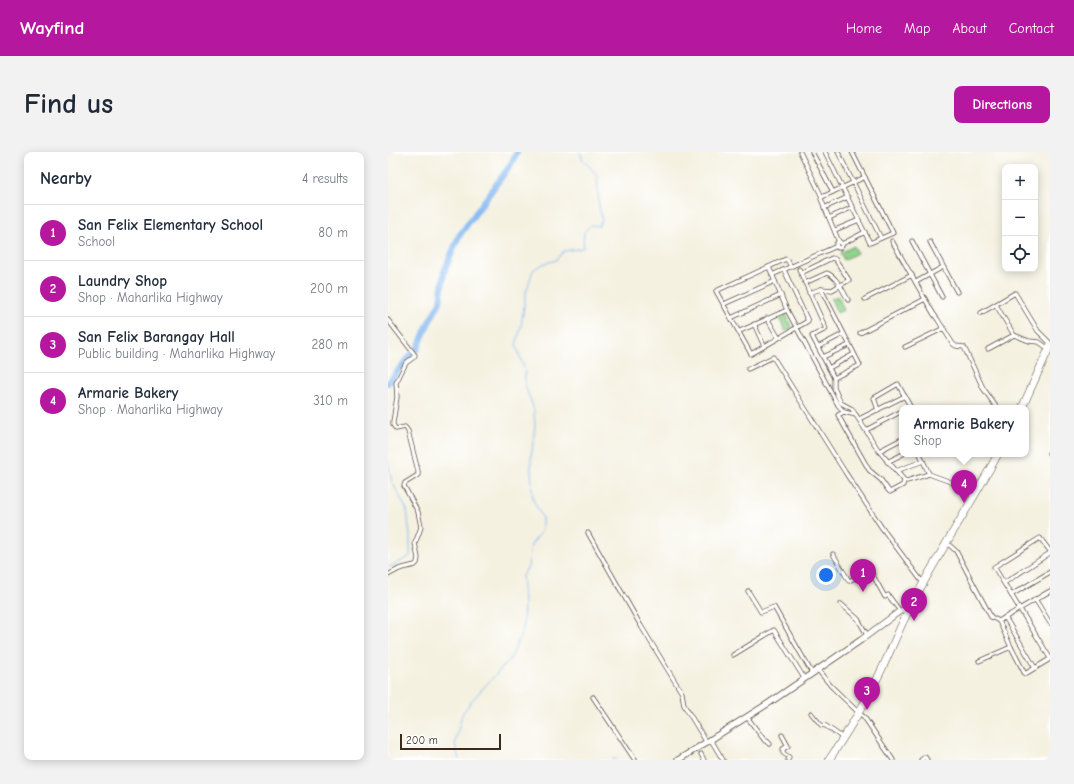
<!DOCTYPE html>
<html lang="en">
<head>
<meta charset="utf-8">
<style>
  body { margin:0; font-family:"Comic Neue",sans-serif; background:#f2f2f3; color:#1f2937 }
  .controls { position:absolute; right:12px; top:12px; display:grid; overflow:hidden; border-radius:8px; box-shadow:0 2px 10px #0003 }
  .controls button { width:36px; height:36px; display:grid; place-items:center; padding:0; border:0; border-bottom:1px solid #e0e1e3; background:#fff; color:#1f2937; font:20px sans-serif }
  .scale { position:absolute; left:12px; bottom:10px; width:101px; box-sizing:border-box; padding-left:4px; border:2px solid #3b2a1e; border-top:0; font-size:11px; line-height:14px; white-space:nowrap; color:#3b2a1e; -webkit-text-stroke:3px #fff; paint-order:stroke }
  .you { position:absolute; left:438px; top:423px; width:14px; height:14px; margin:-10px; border:3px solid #fff; border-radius:50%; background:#1a73e8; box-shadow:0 0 0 6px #1a73e833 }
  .badge { display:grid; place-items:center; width:26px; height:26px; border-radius:50%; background:#b5179e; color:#fff; font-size:13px; font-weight:700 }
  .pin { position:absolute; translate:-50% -33px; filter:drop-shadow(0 1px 2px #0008) }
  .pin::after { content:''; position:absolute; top:21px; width:14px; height:12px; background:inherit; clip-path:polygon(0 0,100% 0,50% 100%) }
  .popup { position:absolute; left:511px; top:253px; width:130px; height:52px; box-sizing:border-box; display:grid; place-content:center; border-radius:8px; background:#fff; filter:drop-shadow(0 1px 3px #0005); font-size:13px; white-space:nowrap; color:#747a83 }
  .popup b { font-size:15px; color:#1f2937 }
  .popup::after { content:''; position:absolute; left:50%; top:100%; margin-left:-8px; border:8px solid transparent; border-top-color:#fff }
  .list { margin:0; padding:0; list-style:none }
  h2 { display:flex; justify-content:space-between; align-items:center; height:52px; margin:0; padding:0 16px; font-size:17px }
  h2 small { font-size:13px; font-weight:400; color:#747a83 }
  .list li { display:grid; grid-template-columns:26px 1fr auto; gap:12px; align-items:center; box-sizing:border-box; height:56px; padding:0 16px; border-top:1px solid #e0e1e3 }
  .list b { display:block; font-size:15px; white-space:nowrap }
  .list p { margin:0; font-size:13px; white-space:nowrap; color:#747a83 }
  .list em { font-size:13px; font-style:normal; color:#747a83 }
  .icon { flex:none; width:22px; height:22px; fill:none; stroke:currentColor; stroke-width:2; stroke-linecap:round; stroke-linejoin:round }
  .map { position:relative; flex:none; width:662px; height:608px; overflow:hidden; border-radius:8px }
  header { display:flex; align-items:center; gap:24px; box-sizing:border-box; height:56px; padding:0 20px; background:#b5179e; color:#fff }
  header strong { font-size:19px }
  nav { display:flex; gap:22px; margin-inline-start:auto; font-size:14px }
  .intro { display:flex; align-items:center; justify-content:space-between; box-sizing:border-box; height:96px; padding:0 24px }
  h1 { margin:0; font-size:28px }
  .button { padding:10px 18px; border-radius:8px; background:#b5179e; color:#fff; font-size:14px; font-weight:700 }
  main { display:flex; gap:24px; padding:0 24px }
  aside { flex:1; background:#fff; border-radius:8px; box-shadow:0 2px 10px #0003 }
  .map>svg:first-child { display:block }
</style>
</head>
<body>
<header>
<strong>Wayfind</strong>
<nav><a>Home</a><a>Map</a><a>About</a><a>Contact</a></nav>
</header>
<div class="intro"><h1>Find us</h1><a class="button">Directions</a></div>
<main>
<aside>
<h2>Nearby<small>4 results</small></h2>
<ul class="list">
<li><span class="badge">1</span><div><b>San Felix Elementary School</b><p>School</p></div><em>80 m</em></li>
<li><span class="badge">2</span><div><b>Laundry Shop</b><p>Shop · Maharlika Highway</p></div><em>200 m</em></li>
<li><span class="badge">3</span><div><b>San Felix Barangay Hall</b><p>Public building · Maharlika Highway</p></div><em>280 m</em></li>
<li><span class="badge">4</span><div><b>Armarie Bakery</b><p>Shop · Maharlika Highway</p></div><em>310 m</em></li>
</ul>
</aside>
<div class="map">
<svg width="662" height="608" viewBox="0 0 662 608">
  <rect width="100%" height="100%" fill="#fff"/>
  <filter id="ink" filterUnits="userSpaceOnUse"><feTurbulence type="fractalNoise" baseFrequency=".025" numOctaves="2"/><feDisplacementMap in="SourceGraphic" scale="8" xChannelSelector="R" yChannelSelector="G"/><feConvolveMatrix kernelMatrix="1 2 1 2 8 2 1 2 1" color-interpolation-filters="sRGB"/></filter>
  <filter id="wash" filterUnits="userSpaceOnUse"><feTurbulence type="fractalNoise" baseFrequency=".012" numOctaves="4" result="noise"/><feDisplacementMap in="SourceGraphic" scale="16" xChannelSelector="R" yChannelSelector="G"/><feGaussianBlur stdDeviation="0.9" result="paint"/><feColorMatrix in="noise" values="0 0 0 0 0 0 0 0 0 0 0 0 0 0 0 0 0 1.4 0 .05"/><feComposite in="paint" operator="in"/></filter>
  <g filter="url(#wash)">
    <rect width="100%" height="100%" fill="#f4f1e0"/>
    <g fill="#8fd48d" stroke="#657f56">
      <path d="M466,94L469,101L456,108L452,101Z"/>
      <path d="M450,144L456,158L449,161L443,147Z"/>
      <path d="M398,162L404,176L397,179L391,165Z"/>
    </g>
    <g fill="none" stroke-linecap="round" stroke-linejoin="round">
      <g stroke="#83b8f1" stroke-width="1">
        <path d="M0,311L4,330L19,358L22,384V404L10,411L0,415"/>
        <path d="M71,608L67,591L74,562L86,546L123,506L135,477L136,449L134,424L140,415L143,393L154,379V365L145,348L143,319V306L147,275L146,258L137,233V219L128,193L133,174L138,141L145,118L155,112L168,108L176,99L195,96L196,80L203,73L211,74L214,68L211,55L209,23L195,8L192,0"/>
        <path d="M224,608L226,607L230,608"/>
      </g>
      <g stroke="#83b8f1" stroke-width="6">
        <path d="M29,198L40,172L52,150L56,120L71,84L123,12L129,0"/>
        <path d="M0,231L24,202"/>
      </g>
    </g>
  </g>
  <g filter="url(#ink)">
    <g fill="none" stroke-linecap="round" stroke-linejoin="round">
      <defs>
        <g id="street">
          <path d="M412,0L434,45"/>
          <path d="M424,0L445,40"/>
          <path d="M437,0L482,91L505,81L464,0"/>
          <path d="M450,0L493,86"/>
          <path d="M436,56L460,45"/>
          <path d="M441,66L465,55"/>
          <path d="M447,78L471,68"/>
          <path d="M504,89L545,161L550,168L565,192L568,194L576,195L595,236L609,256"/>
          <path d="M524,89L554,145"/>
          <path d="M451,90L433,47L434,45L477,25"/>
          <path d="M542,90L569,140"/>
          <circle cx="451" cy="93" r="3"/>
          <path d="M454,92L477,80"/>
          <path d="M381,115L399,158L450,253L456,260L468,263"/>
          <path d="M411,117L438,177L424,184L446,226V236L453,251L464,257L491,299L516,328L519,329L541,322L571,333L586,344"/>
          <path d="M396,118L420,169L363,202L328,139L398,107L400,109L403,115"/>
          <path d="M413,121L444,106L447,107L461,128L444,138L433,137L421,141"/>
          <path d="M384,123L449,94"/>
          <path d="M528,130L555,115"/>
          <path d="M417,131L439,121C449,125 455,139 460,148"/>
          <path d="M433,137L472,213L446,226"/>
          <path d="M477,147L524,123"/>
          <path d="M336,152L387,129"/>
          <path d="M608,153L626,183L641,189L651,190L661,197"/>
          <path d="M593,161L627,141L650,179L662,191"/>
          <path d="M343,166L393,143"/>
          <path d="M379,166L390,185"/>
          <path d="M0,168L27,203L26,205L18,211L8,231L9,245L5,270V273L8,277L17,275L20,279L30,319V323L17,331L16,334L30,360L33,375L31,381L27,391L30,406L29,411L27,413L11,417L0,423"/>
          <path d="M366,172L376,194"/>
          <path d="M352,179L399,158"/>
          <path d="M472,181L537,147"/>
          <path d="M430,195L455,182"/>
          <path d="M517,195L556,176"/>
          <path d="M600,197L626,183"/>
          <path d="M435,205L461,193"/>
          <path d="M441,216L466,202"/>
          <path d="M360,217L385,205L457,320L494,376L535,431"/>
          <path d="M490,258L486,246L510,232L523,256"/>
          <path d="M456,260L450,263L481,318L493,328L500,338L502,340L515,333L516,328"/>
          <path d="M471,267L517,244"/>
          <path d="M478,278L514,259"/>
          <path d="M491,299L514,287"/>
          <path d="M661,301H662"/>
          <path d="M532,302L541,322"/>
          <path d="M499,310L515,302"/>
          <path d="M508,319L535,309"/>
          <path d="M200,381L253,474L294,541L296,553L319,591"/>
          <path d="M559,391L568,399L603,465L611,469L623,495L637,522L662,507"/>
          <path d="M662,399L652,386L606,415L662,506"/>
          <path d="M445,402L461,429L482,418L497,445L500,443L512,459"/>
          <path d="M616,431L662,401"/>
          <path d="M360,439L373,460L386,455L424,521"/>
          <path d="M623,443L662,420"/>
          <path d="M647,447L662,471"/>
          <path d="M453,452L470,467L479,483"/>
          <path d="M617,465L647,516"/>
          <path d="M611,469L662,439"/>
          <path d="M345,503L386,478L416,526"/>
          <path d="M591,509L623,495"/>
          <path d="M430,518L443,534L471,561L476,565L505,608"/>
          <path d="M205,545L247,608"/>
          <path d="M423,561L433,573L438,574L455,586"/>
          <path d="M359,565L377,589H379L382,592"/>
          <path d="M394,583L400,594L395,597V601L401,605L400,608"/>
          <path d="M323,588L335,608"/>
          <path d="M313,602L316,608"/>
          <path d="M533,608L537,605L539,608"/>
        </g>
        <path id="secondary" d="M290,608L381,551L473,488L512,459L522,455"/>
        <g id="highway">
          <path d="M634,256L662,194"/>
          <path d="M441,608C458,582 475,555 489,527C502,502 511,475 525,450C552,399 583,352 610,302"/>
        </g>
      </defs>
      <use href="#street" stroke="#57483b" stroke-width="5"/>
      <use href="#secondary" stroke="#57483b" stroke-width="7"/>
      <use href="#highway" stroke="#57483b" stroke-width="8"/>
      <use href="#street" stroke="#fff" stroke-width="3.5"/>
      <use href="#secondary" stroke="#fff" stroke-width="5.5"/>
      <use href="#highway" stroke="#fff" stroke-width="7"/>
    </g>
  </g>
</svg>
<div class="controls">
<button>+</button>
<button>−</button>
<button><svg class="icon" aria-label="locate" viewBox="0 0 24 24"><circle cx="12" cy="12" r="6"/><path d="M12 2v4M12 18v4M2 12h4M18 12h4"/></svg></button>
</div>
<div class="scale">200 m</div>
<div class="you"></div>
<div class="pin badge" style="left:475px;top:440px">1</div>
<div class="pin badge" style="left:526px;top:469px">2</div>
<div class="pin badge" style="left:479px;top:558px">3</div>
<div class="pin badge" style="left:576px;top:351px">4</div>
<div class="popup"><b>Armarie Bakery</b>Shop</div>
</div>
</main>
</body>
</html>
